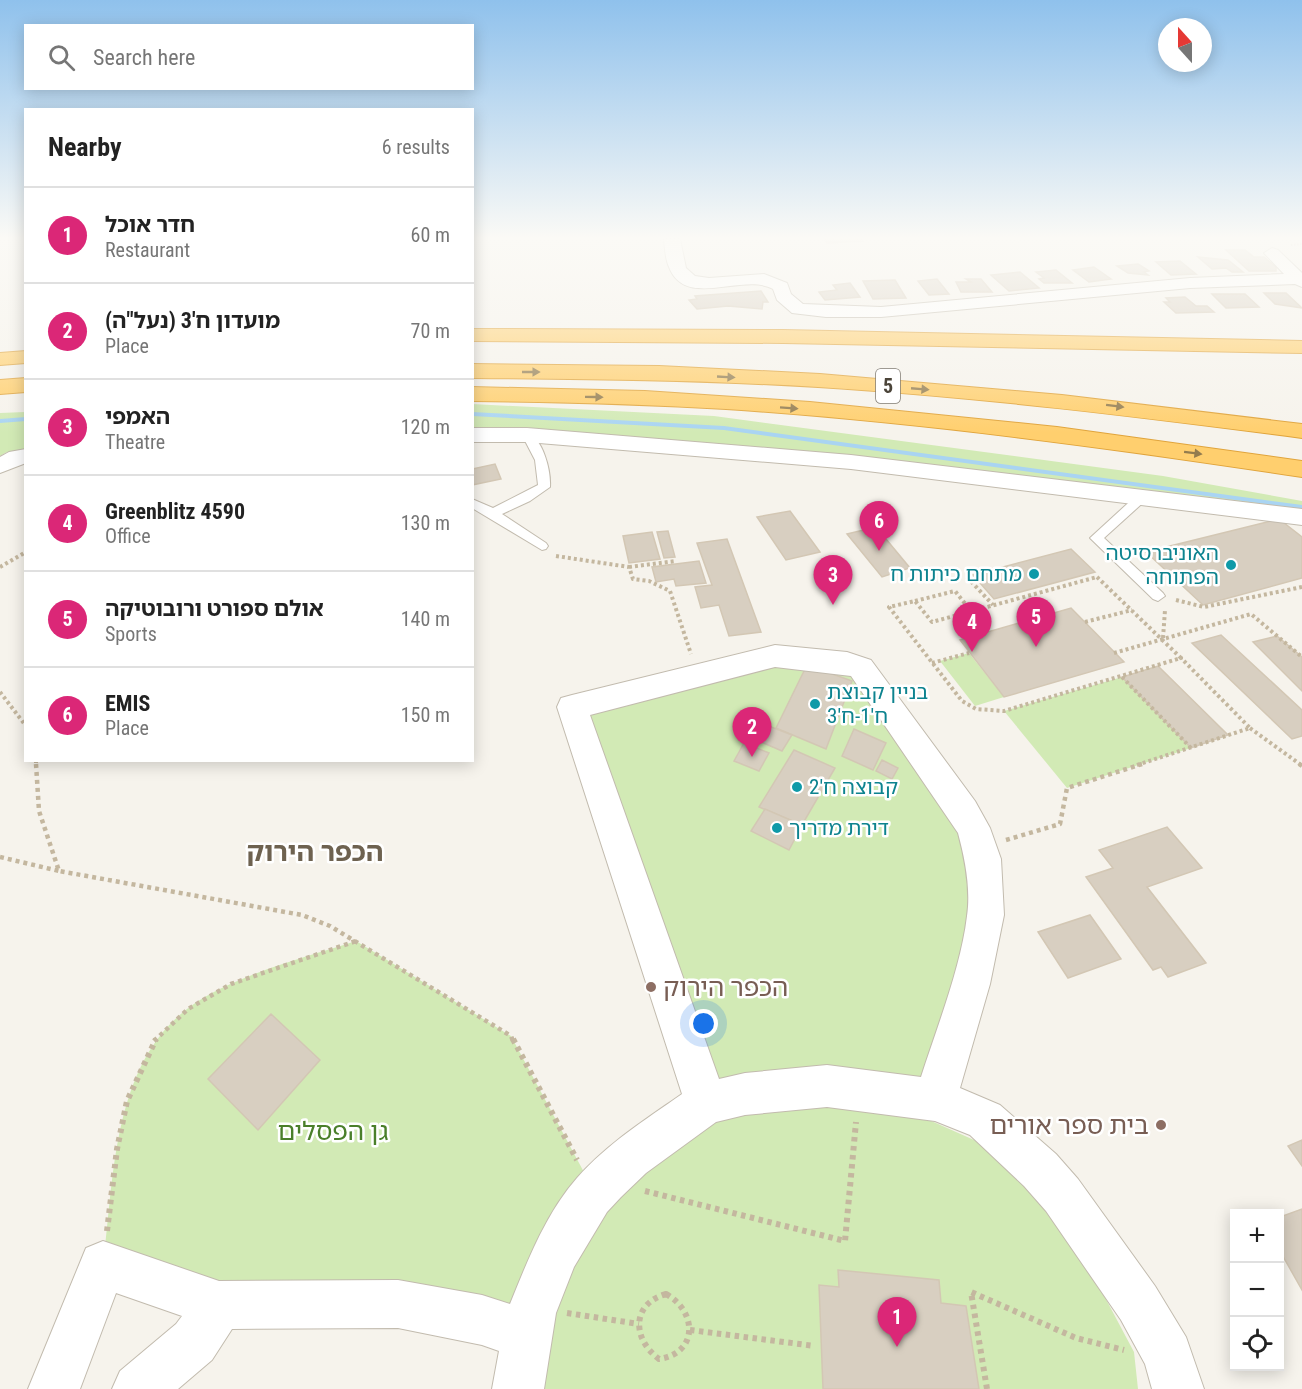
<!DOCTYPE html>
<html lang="en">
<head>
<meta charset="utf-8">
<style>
  body { margin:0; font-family:"Roboto Condensed","Noto Sans Hebrew",sans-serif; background:#f6f6f6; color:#222 }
  .controls { position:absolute; right:18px; bottom:18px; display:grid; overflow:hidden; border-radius:0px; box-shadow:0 3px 15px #0003 }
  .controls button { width:54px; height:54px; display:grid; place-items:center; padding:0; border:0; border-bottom:2px solid #e0e0e0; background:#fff; color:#222; font:30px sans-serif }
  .compass { position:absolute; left:1158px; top:18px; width:54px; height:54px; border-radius:50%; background:#fff; box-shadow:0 3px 15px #0003; rotate:339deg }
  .you { position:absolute; left:704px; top:1024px; width:21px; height:21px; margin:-15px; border:4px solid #fff; border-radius:50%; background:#1a73e8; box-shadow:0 0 0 9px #1a73e833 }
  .badge { display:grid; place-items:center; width:39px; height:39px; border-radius:50%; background:#db2777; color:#fff; font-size:20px; font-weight:700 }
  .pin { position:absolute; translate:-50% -50px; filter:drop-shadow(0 2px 3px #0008) }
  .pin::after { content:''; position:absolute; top:32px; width:21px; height:18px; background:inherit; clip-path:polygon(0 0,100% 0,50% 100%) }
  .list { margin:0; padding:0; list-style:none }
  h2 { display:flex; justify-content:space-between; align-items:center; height:78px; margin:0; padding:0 24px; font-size:26px }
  h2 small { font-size:20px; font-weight:400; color:#767676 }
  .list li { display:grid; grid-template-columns:39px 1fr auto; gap:18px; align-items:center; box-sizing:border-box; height:96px; padding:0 24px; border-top:2px solid #e0e0e0 }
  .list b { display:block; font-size:22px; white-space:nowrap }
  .list p { margin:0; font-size:20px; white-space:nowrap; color:#767676 }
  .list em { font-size:20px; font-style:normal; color:#767676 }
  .icon { flex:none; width:33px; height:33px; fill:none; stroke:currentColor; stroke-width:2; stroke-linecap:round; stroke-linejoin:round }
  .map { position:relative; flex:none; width:1302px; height:1389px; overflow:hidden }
  .search { position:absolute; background:#fff; box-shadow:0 3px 15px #0003; left:24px; top:24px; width:450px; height:66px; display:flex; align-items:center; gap:15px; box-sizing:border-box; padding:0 21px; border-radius:0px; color:#767676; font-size:22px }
  .panel { position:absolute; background:#fff; box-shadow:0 3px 15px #0003; left:24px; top:108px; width:450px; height:654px; border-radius:0px }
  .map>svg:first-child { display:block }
</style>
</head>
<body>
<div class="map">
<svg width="1302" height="1389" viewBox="0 0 1302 1389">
  <rect width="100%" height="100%" fill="#f6f3ec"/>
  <g fill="#d2eab5">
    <path d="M472,404L714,416L1163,476L1302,501V512L473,430Z"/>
    <path d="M25,412V451L7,452L0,456V413Z"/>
    <path d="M969,653L1004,697L975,706L940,661Z"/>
    <path d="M842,654L962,826L975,937L921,1087L710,1094L574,714L721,674Z"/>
    <path d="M1122,677L1191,748L1067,788L1004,711Z"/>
    <path d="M356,941L511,1036L586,1176L533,1308L219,1305L103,1265C114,1179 112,1066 187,1009C230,976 304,958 356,941Z"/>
    <path d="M891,1103L983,1144L1036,1198L1092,1273L1134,1352L1138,1389H979L966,1306L941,1303L938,1280L838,1270L839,1287L819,1286L823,1389H541L555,1291L590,1211L650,1155L743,1106Z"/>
  </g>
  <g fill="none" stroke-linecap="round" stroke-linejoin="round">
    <g fill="#a9d4f2" fill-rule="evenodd">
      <path d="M472,412L724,426L1302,505V509L724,430L472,416Z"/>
      <path d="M26,417V421L0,423V419Z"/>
    </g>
  </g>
  <g fill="#d8cfc1" stroke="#d3c7b4" stroke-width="1.5">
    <path d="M824,239H861L863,241L827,243Z"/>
    <path d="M1226,250H1245L1254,257H1264L1276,267V271H1249Z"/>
    <path d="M1198,257L1228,260L1243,272H1232L1226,268L1212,269Z"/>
    <path d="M1180,261L1196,274L1171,275L1156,262Z"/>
    <path d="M1138,264L1149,271L1144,272L1148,275L1128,273L1117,266Z"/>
    <path d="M1094,267L1111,279L1089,282L1073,270Z"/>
    <path d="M1056,270L1072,283H1044L1039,279L1044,278L1036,272Z"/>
    <path d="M1020,272L1039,288L1009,291L991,275Z"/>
    <path d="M937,279L949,294L929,295L918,281Z"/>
    <path d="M966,279H981L992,292H961L956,282H971Z"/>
    <path d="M895,280L906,298L873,299L863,281Z"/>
    <path d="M850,283L860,297L825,300L819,292L837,290L833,285Z"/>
    <path d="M761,291L768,302H763L762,309L728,306L697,309L689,300L697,299L695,296Z"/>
    <path d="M1264,293H1286L1302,308L1275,304Z"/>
    <path d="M1212,294H1245L1259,307L1226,308Z"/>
    <path d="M1185,297L1196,306H1207L1214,312L1176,313L1164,302H1170L1166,298Z"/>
    <path d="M495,464L501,479L472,485V469Z"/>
    <path d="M790,511L820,552L786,560L757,517Z"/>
    <path d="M1279,519L1302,537V578L1203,605L1146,552Z"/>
    <path d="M876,527L910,568L882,577L847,534Z"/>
    <path d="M668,531L675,557L664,558L657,532Z"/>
    <path d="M652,532L660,559L629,563L623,536Z"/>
    <path d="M727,539L761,632L729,636L719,605L701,608L695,587L712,585L697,543Z"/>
    <path d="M1071,549L1095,572L994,599L973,575Z"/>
    <path d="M699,561L706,583L676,586L674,579L656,582L652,567Z"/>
    <path d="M1071,608L1124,662L1004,697L960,640Z"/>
    <path d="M1221,635L1302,710V736L1292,739L1192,643Z"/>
    <path d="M1277,636L1302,657V691L1253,642Z"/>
    <path d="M807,665L852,681L826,749L776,728Z"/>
    <path d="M1158,666L1228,735L1191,748L1122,677Z"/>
    <path d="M758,722L792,735L782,751L747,736Z"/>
    <path d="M854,729L886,743L873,770L842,756Z"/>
    <path d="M744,743L769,753L759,771L734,761Z"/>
    <path d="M794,750L835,768L802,825L759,807Z"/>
    <path d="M882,760L898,768L892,779L876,771Z"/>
    <path d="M765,809L802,825L789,850L751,831Z"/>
    <path d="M1167,827L1202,868L1147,887L1206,963L1168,977L1161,967L1153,970L1086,877L1113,868L1099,850Z"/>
    <path d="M1090,915L1121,959L1068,978L1038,932Z"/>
    <path d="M271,1014L320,1060L258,1130L208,1079Z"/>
    <path d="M1302,1140V1166L1288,1146Z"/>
    <path d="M1302,1209V1290L1280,1251V1217Z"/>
    <path d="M838,1270L939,1280L941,1303L966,1306L979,1389H823L819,1285L839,1287Z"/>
  </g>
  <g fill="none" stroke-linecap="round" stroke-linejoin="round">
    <defs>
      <g id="lane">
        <path d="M527,432C543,439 551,470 550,487L530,501L502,514L546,543L548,546L546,549L542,550L472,508V499L493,508L538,485L535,460L522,435Z"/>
        <path d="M1142,493L1148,497L1146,500L1104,538L1163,593L1165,596L1158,601L1153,599L1090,538L1138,494Z"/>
      </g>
      <g id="street">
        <path d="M664,239H680L686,268L695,276L709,278L764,274L787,283L791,294L803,304L881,307L1190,278L1284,274L1264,253L1272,248L1278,250L1302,273V287L1295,284L1190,288L881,317H826L792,313L777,300L773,289C744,272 685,310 669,267C665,258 665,248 664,239Z"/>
        <path d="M472,428H527L851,455L1302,509V525L851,469L527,442H472Z"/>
        <path d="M26,449V463L0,473V457L9,452Z"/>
        <path d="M775,645L847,652L871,660L975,801L990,828L1001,859L1004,915L990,984L960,1088L1000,1105L1056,1154L1078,1179L1155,1286L1186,1337L1204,1389H1152L1145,1364L1121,1320L1046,1211L1024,1186L970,1135L935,1121L827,1107L745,1115L716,1122L646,1173L621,1197L607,1212L574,1267L556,1313L544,1389H492L499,1351L482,1345L398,1328L232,1329L212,1360L178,1389H112L120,1371L176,1324L182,1316L116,1293L80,1389H28L86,1248L103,1241L219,1281L398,1280L482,1295L510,1304C527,1262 546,1213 577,1178C607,1144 645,1120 682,1094L557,707L561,698L572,695ZM775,667L851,676L958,833C965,859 971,889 967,916C961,967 937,1027 921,1077L827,1065L745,1073L719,1079L590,715Z"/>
      </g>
      <g id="highway">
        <path d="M472,329L783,330L1302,341V353L783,343L472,341Z"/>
        <path d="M26,351V363L0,365V353Z"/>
        <path d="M472,364L659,366L820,374L1062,395L1302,424V438C1141,417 980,397 818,387C703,380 588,379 472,378Z"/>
        <path d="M26,378V392L0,394V380Z"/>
        <path d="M472,387L645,391L810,402L1057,427L1302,461V477C1111,448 919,422 726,409C642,404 557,402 472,401Z"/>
      </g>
    </defs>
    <use href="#lane" stroke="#c2bbae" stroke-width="2"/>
    <use href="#street" stroke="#c2bbae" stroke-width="2"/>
    <use href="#highway" stroke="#e0a43c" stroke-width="2"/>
    <path stroke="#c4b79f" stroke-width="2" stroke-dasharray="1.5 1.5" stroke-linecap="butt" d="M1291,245L1302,244"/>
    <g stroke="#c4b79f" stroke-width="4" stroke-dasharray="3 3" stroke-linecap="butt">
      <path d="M556,556L629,567L633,579L649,581L670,591L691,654"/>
      <path d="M0,567L26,552"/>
      <path d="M629,567L676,561"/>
      <path d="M967,577L993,605"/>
      <path d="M1097,577L1181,658L1004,711L976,709L962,701L889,607L915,601L932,622Z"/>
      <path d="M1176,600L1204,607L1302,587"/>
      <path d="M915,601L955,591L971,611"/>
      <path d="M1085,622L1132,610"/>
      <path d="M1163,638L1165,610"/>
      <path d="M1114,653L1251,614L1302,657"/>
      <path d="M932,663L969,653"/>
      <path d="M1122,677L1191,748"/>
      <path d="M0,692L26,726"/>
      <path d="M1250,728L1301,765"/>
      <path d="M36,760V765"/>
      <path d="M1137,765L1250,728L1181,658"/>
    </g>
    <g stroke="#c4b79f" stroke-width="4.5" stroke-dasharray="4 4" stroke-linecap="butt">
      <path d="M36,764L39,811L59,871L302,915L330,926L511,1036L513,1041"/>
      <path d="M1299,764L1302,766"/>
      <path d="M1006,840L1060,824L1067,788L1142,764"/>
      <path d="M0,857L59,871"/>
      <path d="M154,1041L188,1009L231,984L356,941"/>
    </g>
    <g stroke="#c4b79f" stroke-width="6" stroke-dasharray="4.5 4.5" stroke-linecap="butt">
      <path d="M513,1039L577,1160"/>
      <path d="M645,1191L845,1241L856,1122"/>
      <path d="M107,1231L117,1149L127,1101L156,1039"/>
      <path d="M666,1294C697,1311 699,1353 659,1359C632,1339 631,1304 666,1294Z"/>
      <path d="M567,1313L639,1324"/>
      <path d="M690,1330L815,1346"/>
      <path d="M987,1389L971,1292L1076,1338L1124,1350"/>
    </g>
    <use href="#lane" fill="#fff" fill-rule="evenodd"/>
    <use href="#street" fill="#fff" fill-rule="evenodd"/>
    <use href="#highway" fill="#ffcf6e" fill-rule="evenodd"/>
  </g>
  <defs><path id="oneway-solid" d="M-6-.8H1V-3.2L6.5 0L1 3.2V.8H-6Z" transform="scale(1.5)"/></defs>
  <g fill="#937c4e">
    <use href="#oneway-solid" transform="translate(531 372)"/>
    <use href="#oneway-solid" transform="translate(726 377) rotate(3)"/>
    <use href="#oneway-solid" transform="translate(920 389) rotate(5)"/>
    <use href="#oneway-solid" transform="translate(594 397) rotate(1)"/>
    <use href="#oneway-solid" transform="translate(1115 406) rotate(7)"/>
    <use href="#oneway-solid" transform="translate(789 408) rotate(4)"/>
    <use href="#oneway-solid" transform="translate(1193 453) rotate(7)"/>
  </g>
  <linearGradient id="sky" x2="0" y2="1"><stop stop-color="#8fc1ec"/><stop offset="0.55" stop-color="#fbfaf6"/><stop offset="1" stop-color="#fbfaf6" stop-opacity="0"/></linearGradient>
  <rect width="1302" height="433" fill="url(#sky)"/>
  <g fill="#0f9aa8" stroke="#fff" stroke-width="2">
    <circle cx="1231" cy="565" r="6"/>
    <circle cx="1034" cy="574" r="6"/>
    <circle cx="815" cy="704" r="6"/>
    <circle cx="797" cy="787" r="6"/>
    <circle cx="777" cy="828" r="6"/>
  </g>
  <g fill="#8d6e63" stroke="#fff" stroke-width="2">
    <circle cx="651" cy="987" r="6"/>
    <circle cx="1161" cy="1125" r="6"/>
  </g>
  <g text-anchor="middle" stroke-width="5" stroke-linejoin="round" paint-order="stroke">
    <rect fill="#fff" stroke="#817c74" stroke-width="1.5" x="876" y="369" width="24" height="34" rx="4.5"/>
    <g font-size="20" font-weight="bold" fill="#4b4439">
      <text x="888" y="393">5</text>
    </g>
    <g font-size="21" fill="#0d838f" stroke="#fff" text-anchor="start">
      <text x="1219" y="560" text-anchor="end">האוניברסיטה<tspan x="1219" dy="24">הפתוחה</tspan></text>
      <text x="1022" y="581" text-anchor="end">מתחם כיתות ח</text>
      <text x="827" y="699">בניין קבוצת<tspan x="827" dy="24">ח'1-ח'3</tspan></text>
      <text x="809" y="794">קבוצה ח'2</text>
      <text x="789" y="835">דירת מדריך</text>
    </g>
    <g font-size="26" fill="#785e54" stroke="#fff" text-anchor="start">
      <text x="663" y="996">הכפר הירוק</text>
      <text x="1149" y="1134" text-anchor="end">בית ספר אורים</text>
    </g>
    <g font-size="26" fill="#4a7f2a" stroke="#fff">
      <text x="333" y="1140">גן הפסלים</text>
    </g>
    <g font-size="27" font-weight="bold" fill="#6e6250" stroke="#fff">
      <text x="315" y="861">הכפר הירוק</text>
    </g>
  </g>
</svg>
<div class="controls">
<button>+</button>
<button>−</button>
<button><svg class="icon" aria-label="locate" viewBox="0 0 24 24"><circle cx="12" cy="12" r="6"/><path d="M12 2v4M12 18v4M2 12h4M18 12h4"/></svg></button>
</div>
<svg class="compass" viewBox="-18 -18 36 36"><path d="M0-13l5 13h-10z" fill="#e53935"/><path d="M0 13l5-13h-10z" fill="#767676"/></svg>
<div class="you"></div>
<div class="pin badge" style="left:897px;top:1347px">1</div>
<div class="pin badge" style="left:752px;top:757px">2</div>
<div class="pin badge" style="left:833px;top:605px">3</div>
<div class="pin badge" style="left:972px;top:652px">4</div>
<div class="pin badge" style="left:1036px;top:647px">5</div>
<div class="pin badge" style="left:879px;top:551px">6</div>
<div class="search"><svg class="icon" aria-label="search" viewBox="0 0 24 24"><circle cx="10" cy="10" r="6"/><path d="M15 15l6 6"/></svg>Search here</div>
<section class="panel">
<h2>Nearby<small>6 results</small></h2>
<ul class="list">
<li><span class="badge">1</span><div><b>חדר אוכל</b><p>Restaurant</p></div><em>60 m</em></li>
<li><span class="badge">2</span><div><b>מועדון ח'3 (נעל&quot;ה)</b><p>Place</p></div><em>70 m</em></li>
<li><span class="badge">3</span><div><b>האמפי</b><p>Theatre</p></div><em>120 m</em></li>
<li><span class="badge">4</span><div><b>Greenblitz 4590</b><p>Office</p></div><em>130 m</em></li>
<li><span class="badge">5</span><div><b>אולם ספורט ורובוטיקה</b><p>Sports</p></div><em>140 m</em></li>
<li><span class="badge">6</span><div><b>EMIS</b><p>Place</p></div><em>150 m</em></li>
</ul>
</section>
</div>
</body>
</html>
